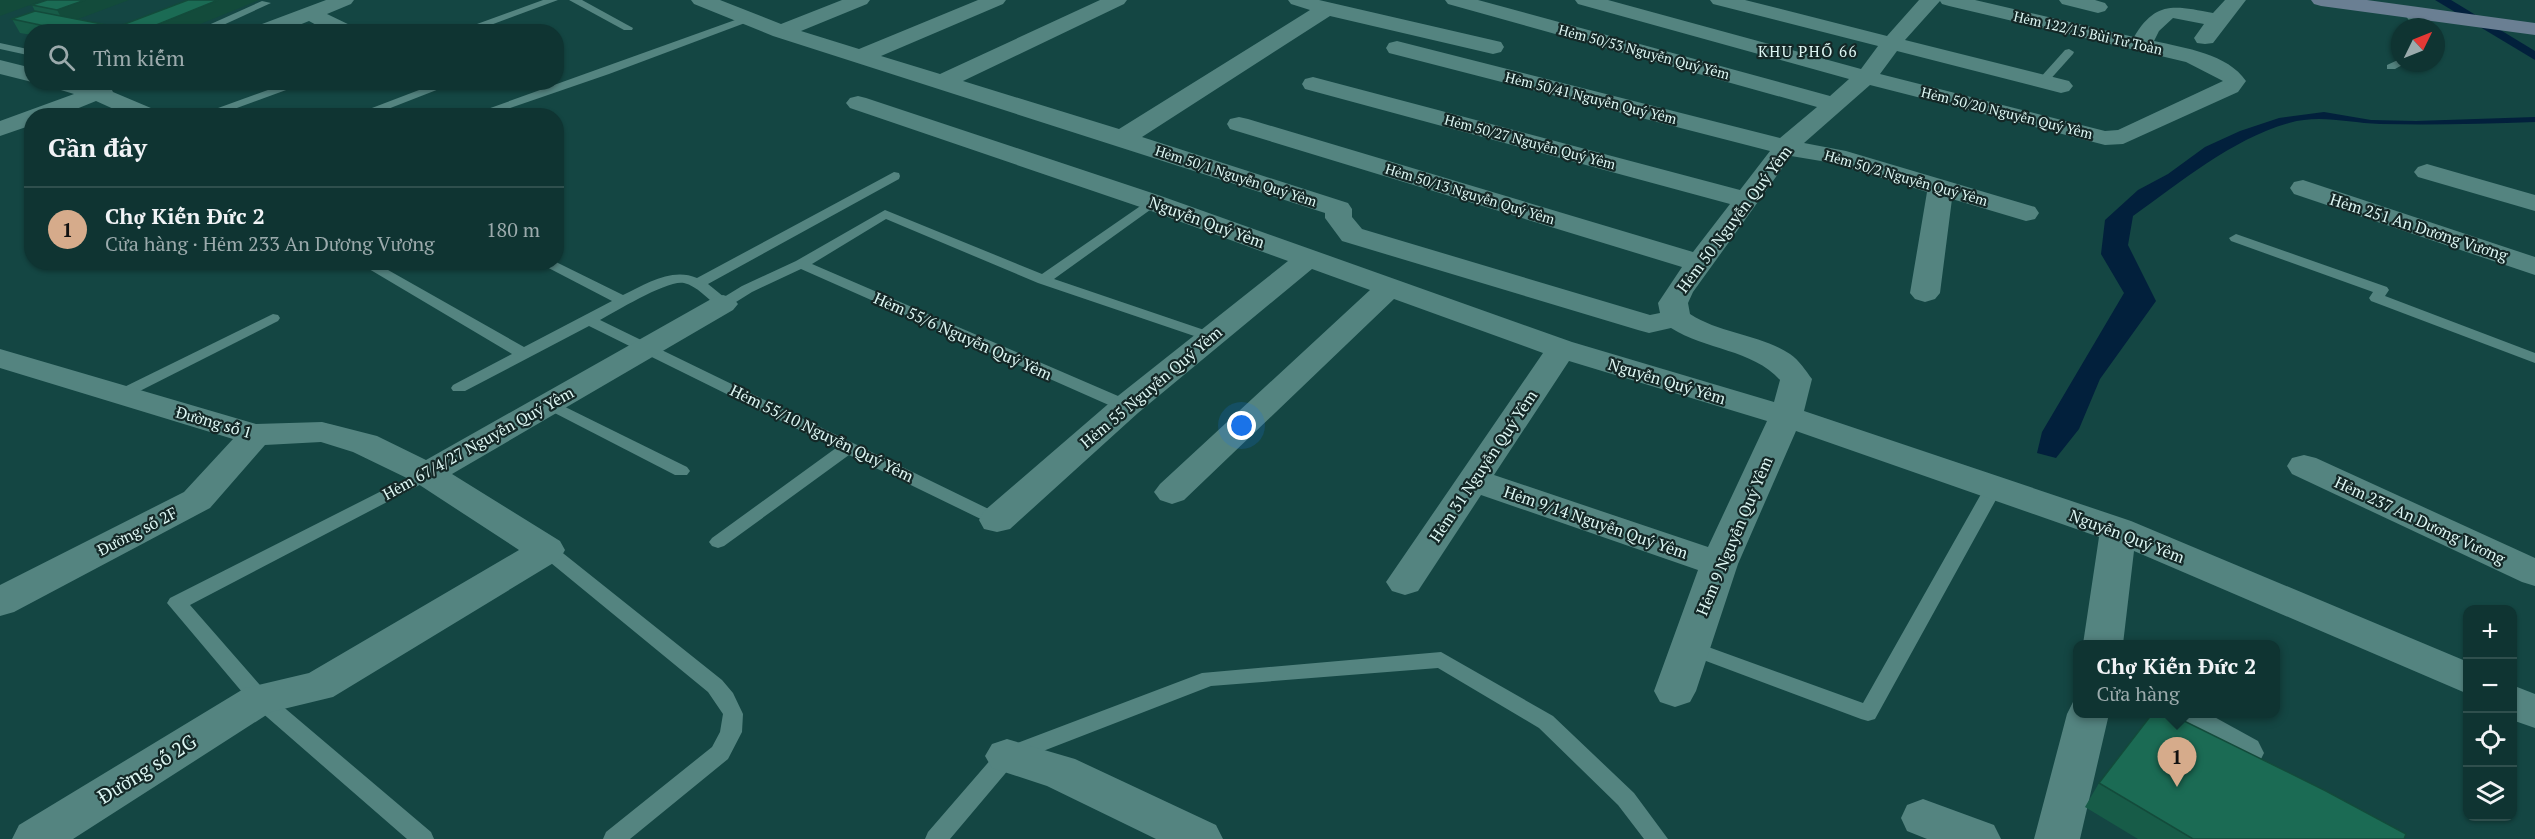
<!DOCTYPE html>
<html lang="vi">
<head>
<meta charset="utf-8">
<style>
  body { margin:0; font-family:"PT Serif",serif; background:#183c3a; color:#f1f3f6 }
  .controls { position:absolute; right:18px; bottom:18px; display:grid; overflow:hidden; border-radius:12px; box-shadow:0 2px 4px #0004 }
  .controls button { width:54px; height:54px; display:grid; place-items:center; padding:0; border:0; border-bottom:2px solid #2f4f4d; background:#0f3432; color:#f1f3f6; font:30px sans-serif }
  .compass { position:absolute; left:2391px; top:18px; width:54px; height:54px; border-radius:50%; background:#0f3432; box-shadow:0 2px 4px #0004; rotate:47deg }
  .you { position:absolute; left:1242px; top:426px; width:21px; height:21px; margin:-15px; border:4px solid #fff; border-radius:50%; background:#1a73e8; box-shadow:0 0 0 9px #1a73e833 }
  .badge { display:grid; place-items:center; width:39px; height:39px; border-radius:50%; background:#d6ab8b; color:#111; font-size:20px; font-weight:700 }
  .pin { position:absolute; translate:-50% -50px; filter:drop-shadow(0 2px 3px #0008) }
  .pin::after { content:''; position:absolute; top:32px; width:21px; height:18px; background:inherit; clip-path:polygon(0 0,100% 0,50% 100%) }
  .popup { position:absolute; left:2073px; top:640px; width:207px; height:78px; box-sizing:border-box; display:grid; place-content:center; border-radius:12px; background:#0f3432; filter:drop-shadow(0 2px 4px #0005); font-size:20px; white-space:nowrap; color:#9baaac }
  .popup b { font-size:22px; color:#f1f3f6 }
  .popup::after { content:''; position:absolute; left:50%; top:100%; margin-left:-12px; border:12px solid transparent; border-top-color:#0f3432 }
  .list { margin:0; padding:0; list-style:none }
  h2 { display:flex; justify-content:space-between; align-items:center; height:78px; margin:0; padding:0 24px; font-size:26px }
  h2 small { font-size:20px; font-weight:400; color:#9baaac }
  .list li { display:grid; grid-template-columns:39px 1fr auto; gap:18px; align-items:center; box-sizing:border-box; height:84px; padding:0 24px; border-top:2px solid #2f4f4d }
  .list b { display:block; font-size:22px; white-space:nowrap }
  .list p { margin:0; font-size:20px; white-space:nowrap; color:#9baaac }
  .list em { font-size:20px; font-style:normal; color:#9baaac }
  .icon { flex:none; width:33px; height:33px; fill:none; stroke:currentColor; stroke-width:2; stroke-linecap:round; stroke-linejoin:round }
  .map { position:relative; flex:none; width:2535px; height:839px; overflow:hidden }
  .search { position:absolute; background:#0f3432; box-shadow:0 2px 4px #0004; left:24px; top:24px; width:540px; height:66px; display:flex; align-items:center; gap:15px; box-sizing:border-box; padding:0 21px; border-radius:24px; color:#9baaac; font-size:22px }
  .panel { position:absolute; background:#0f3432; box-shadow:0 2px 4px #0004; left:24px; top:108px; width:540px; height:162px; border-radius:24px }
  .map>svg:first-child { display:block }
</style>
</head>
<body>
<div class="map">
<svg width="2535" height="839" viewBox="0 0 2535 839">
  <rect width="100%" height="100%" fill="#144643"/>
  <g fill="#02203c">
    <path d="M2435,0H2451L2535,51V60Z"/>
    <path d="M2324,112L2371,120L2416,121L2535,117V122C2483,124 2431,125 2380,124C2348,123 2320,114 2289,123C2232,139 2181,182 2133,216L2128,245L2156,301L2100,379L2079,429L2056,458L2037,453L2042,432L2124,293L2101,254L2105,220L2138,190L2168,174L2205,147L2240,131L2279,118Z"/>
  </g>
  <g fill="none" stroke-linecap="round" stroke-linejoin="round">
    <g fill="#548480" fill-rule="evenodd">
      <path d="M543,0H558L472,32H455Z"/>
      <path d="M569,0H582L633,28L632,30H624Z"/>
      <path d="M262,1L271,3L208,32H193Z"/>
      <path d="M2407,8L2411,9L2425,27H2414L2402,11Z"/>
      <path d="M749,15L753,16V20L609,74L487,116H468Z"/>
      <path d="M0,43L32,50V56L0,49Z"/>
      <path d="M2069,49L2074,52L2073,54L2047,83H2039V79L2065,50Z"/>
      <path d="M2400,59V63L2404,64L2395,69H2387V65Z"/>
      <path d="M290,82H308L215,116H196Z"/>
      <path d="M440,82H457L370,116H351Z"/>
      <path d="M894,172L899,173L900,176L899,179L708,284L724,297L742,286L796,261L885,210L1042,274L1152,198L1159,202L1157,205L1054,279L1216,334L1219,337L1216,340H1206L1038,283L886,219L812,264L1132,402L1134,406L1132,410H1120L801,269L752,292L728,307H718C708,299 697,286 684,283C669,279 616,311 600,320L1003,516L1006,520L1003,524H991L849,455L724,546L718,548L712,546L709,542L712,538L836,448L589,326L465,391H453L451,388L453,385L512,354L369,269L376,265L381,266L524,347L612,301L537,262H556L623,295C646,284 672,267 697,278Z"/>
      <path d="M2236,234L2387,287L2389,290L2385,296L2535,353V363L2371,301L2369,298L2373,292L2231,241L2229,238Z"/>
      <path d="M273,314L278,315L280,318L278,321L126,398H114L112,395L114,392Z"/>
      <path d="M549,399L687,467L690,471L687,475H675L543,407L541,404Z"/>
      <path d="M427,468L433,470L436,474L433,478L190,605L267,693L431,832L434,839H407L253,705L167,603L170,598Z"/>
      <path d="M1994,481L2000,483L2003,487L1875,719L1868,721L1861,719L1682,652L1679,647L1682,642L1689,640L1863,703L1985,487L1988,483Z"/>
      <path d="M547,544L554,546L722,680L733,693L743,714L742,732L728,759L630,839H603L606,832L712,747L720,732L723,714L708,692L540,554L538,550L540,546Z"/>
      <path d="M1441,652L1553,716L1634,793L1668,839H1644L1618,805L1539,728L1438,668L1211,686L1015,762L950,839H925L928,832L999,750L1202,673Z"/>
    </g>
    <g fill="#548480" fill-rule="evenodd">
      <path d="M326,0H354L351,4L327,14L354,27L356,32H329L309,21L282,32H252L254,27Z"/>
      <path d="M691,0H720L781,24L842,0H870L867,4L801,31L859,49L978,0H1006L1003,4L881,56L940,74L1100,0H1127L1124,4L963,81L1119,129L1310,10L1291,4L1288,0H1319L1501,42L1504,47L1501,52L1493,54L1330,16L1142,137L1348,203L1352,209V217L1362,229L1650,315L1660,313L1658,303L1682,267L1230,129L1227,124L1230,119L1239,117L1248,119L1693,252L1730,204L1305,89L1302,84L1305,79L1313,77L1740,190L1770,151L1389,53L1386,48L1389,43L1397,41L1780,138L1817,107L1448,4L1445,0H1478L1830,96L1849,79L1578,4L1575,0H1608L1861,69L1878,46L1713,4L1710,0H1745L1887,36L1919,0H1975L2134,37C2156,0 2175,6 2213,13L2225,0H2246L2213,43L2205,44L2197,43L2194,38L2204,24L2173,18L2159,31L2154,41C2185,48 2228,54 2246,81L2238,92L2123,144L2105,145L1870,85L1804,143L1846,151L2035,207L2039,213L2035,219L2026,221L1952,199L1940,293L1935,299L1925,302L1915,299L1910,293L1927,192L1833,163L1791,156L1693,292L1688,303L1690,314C1721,334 1762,335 1790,354C1799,360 1806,371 1812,379L1804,411L2131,521L2468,662V694L2134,551L2123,644H2083L2099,537L1796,431L1738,564L1696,691L1690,702L1675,707L1660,702L1654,691L1698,570L1481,495L1418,591L1405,595L1392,591L1386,582L1543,353L1394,299L1184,500L1172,504L1160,500L1154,492L1160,484L1370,290L1312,269L1138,413L1010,529L997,532L984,529L979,520L984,511L1114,399L1288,261L1143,208L850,108L846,103L850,98L858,96L866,98L1161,196L1572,342L1774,402L1780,380C1752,349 1705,350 1671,328L1649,333L1638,330L1342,241L1325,218V213L773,36L694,4ZM1940,1L1942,4L1949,6L2186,62L2223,81L2118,130L2105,131L1880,74L1897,51L2061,93L2069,91L2073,86L2069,81L1905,40ZM1569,361L1767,421L1708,547L1494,475Z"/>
      <path d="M2059,0H2095L2105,3L2108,7L2105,11L2098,13L2062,4Z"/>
      <path d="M0,60L32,68V82L0,74Z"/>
      <path d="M48,82H85L110,86L113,92L158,111L162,116H129L96,101L59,116H32V125L0,136V121L74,94L51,87Z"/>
      <path d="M2427,164L2535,195V211L2418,177L2414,172L2418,167Z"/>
      <path d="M2303,180L2535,257V275L2294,194L2290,188L2294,182Z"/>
      <path d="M723,295L733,298L738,304L733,310L452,474L560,541L565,550L560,559L333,697L271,712L73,839H12L19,825L245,688L309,673L519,550L415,482L353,452L321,442L265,445L210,508L14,612L0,616V585L184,492L233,439L0,368V349L256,424L322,422L334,425L377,436L426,460L713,298Z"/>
      <path d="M2304,455L2316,458L2535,558V586L2522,582L2292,474L2287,466L2292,458Z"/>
      <path d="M2512,685L2535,694V728L2512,720Z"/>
      <path d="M2078,701V714H2109L2080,839H2034L2067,714L2073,702Z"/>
      <path d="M2154,714H2209L2258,741L2264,753L2258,765L2243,770L2228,765L2160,726Z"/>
      <path d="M1007,739L1075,759L1216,825L1223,839H1156L1047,786L992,768L985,756L992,744Z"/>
      <path d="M1923,799L1994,825L2001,839H1927L1907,831L1901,818L1907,805Z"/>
    </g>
    <path fill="#6a7f93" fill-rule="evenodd" d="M2311,0H2367L2535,23V35L2321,6L2314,4Z"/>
  </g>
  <g fill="#175c48">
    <path d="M47,0L78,19L117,27L181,32H32V35L20,33L12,19L35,11L32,5Z"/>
    <path d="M2099,783L2404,839H2138L2085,807Z"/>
  </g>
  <g fill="#134b3b">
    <path d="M0,0H44L0,16Z"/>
    <path d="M85,0H129L65,24L57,10Z"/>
    <path d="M218,0H259L181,32H139Z"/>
  </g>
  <g fill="#1b6b54" stroke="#134b3b" stroke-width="1.5">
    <path d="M47,0H85L57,10L32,5Z"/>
    <path d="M188,0H218L139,32H73L12,19L35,11L117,27Z"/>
    <path d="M2152,714H2170L2326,791L2406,834L2404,839H2193L2099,783Z"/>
  </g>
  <g text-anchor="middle" stroke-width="4.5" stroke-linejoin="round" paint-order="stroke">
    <g font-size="14" fill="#ddf6f3" stroke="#142827">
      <text transform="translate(2088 33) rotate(13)" y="5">Hẻm 122/15 Bùi Tư Toàn</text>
      <text transform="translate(1644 52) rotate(15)" y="5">Hẻm 50/53 Nguyễn Quý Yêm</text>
      <text transform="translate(1591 98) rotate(14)" y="5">Hẻm 50/41 Nguyễn Quý Yêm</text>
      <text transform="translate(2007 113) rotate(14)" y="5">Hẻm 50/20 Nguyễn Quý Yêm</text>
      <text transform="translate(1530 142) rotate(15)" y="5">Hẻm 50/27 Nguyễn Quý Yêm</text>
      <text transform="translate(1236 176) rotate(18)" y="5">Hẻm 50/1 Nguyễn Quý Yêm</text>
      <text transform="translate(1906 178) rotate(16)" y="5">Hẻm 50/2 Nguyễn Quý Yêm</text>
      <text transform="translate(1470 194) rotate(17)" y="5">Hẻm 50/13 Nguyễn Quý Yêm</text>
    </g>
    <g font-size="15" letter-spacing="1.5" fill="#ddf6f3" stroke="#142827">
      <text x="1808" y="57">KHU PHỐ 66</text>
    </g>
    <g font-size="16" fill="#ddf6f3" stroke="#142827">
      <text transform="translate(1734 219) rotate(-53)" y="6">Hẻm 50 Nguyễn Quý Yêm</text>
      <text transform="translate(1207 222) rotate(20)" y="6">Nguyễn Quý Yêm</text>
      <text transform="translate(2419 227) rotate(18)" y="6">Hẻm 251 An Dương Vương</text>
      <text transform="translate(963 336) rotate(24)" y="6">Hẻm 55/6 Nguyễn Quý Yêm</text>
      <text transform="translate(1667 381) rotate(17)" y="6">Nguyễn Quý Yêm</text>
      <text transform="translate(1151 387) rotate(-40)" y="6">Hẻm 55 Nguyễn Quý Yêm</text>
      <text transform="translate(214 422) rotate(16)" y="6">Đường số 1</text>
      <text transform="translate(822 433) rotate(26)" y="6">Hẻm 55/10 Nguyễn Quý Yêm</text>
      <text transform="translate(478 443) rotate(-29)" y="6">Hẻm 67/4/27 Nguyễn Quý Yêm</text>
      <text transform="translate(1483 466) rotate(-56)" y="6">Hẻm 31 Nguyễn Quý Yêm</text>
      <text transform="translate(2420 520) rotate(25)" y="6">Hẻm 237 An Dương Vương</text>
      <text transform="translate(1596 522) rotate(19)" y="6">Hẻm 9/14 Nguyễn Quý Yêm</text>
      <text transform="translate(137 531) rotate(-27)" y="6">Đường số 2F</text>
      <text transform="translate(1734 536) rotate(-67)" y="6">Hẻm 9 Nguyễn Quý Yêm</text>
      <text transform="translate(2127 536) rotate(21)" y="6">Nguyễn Quý Yêm</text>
    </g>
    <g font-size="20" fill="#ddf6f3" stroke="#142827">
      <text transform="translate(147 769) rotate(-32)" y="7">Đường số 2G</text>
    </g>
  </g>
</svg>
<div class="controls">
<button>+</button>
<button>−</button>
<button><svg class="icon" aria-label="locate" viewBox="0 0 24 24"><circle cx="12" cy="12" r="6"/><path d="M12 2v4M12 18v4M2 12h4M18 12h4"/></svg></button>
<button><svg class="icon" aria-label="layers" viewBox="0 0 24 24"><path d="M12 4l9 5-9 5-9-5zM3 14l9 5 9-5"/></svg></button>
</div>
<svg class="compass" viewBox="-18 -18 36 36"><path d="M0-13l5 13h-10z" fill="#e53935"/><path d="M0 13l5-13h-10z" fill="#9baaac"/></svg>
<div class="you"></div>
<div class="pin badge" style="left:2177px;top:787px">1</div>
<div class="popup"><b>Chợ Kiến Đức 2</b>Cửa hàng</div>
<div class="search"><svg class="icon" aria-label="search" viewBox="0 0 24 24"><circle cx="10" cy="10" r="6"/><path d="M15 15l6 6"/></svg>Tìm kiếm</div>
<section class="panel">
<h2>Gần đây<small></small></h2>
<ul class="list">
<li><span class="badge">1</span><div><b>Chợ Kiến Đức 2</b><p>Cửa hàng · Hẻm 233 An Dương Vương</p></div><em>180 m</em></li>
</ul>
</section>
</div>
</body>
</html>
